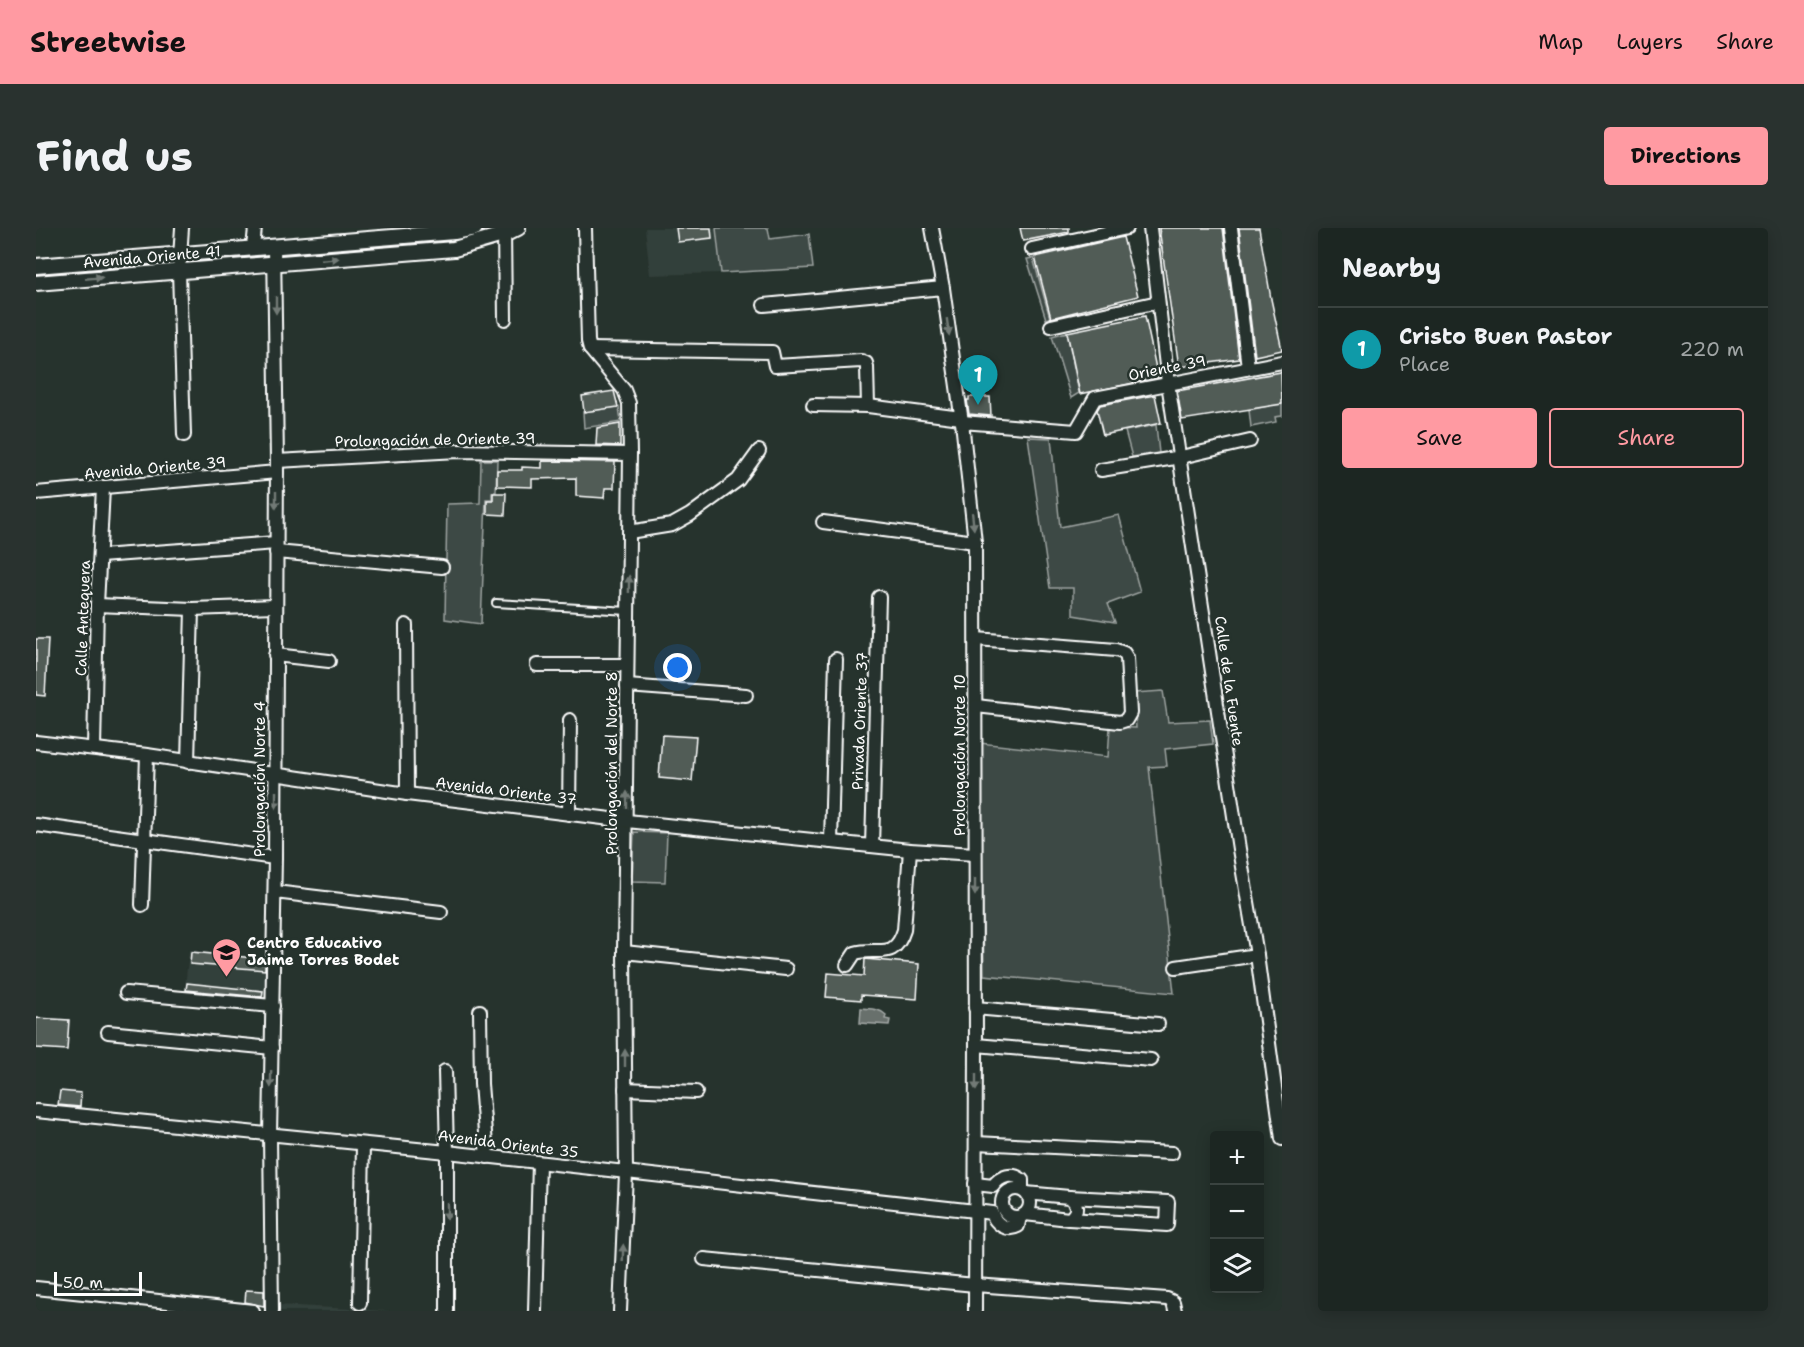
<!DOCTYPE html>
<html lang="en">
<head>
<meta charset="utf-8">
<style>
  body { margin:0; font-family:"Shantell Sans",sans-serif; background:#29322f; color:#f1f3f6 }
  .controls { position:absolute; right:18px; bottom:18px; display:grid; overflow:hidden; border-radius:6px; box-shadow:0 3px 15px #0003 }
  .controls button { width:54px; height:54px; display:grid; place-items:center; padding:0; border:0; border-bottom:2px solid #3a4340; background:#1c2622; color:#f1f3f6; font:30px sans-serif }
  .scale { position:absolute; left:18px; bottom:15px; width:88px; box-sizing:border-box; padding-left:6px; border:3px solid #fff; border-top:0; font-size:16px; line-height:21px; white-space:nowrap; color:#fff; -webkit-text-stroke:4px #26332d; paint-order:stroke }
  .you { position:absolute; left:642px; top:440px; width:21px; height:21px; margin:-15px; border:4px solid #fff; border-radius:50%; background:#1a73e8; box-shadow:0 0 0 9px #1a73e833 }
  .badge { display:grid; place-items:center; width:39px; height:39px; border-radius:50%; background:#ff9aa2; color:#fff; font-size:20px; font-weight:700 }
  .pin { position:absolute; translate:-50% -50px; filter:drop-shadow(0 2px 3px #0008) }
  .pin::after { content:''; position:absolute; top:32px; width:21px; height:18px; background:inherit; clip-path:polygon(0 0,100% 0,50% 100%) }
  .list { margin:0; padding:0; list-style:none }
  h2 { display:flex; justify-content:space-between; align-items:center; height:78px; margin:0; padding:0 24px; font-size:26px }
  h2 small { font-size:20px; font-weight:400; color:#a0a5a5 }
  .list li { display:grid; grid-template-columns:39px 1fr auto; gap:18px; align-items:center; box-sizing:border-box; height:84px; padding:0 24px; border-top:2px solid #3a4340 }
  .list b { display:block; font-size:22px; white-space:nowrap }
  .list p { margin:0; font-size:20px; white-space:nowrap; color:#a0a5a5 }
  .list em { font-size:20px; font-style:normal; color:#a0a5a5 }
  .actions { display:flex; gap:12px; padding:18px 24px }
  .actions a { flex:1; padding:14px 0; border:2px solid #ff9aa2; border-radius:6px; text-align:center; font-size:21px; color:#ff9aa2 }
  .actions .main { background:#ff9aa2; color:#111 }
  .icon { flex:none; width:33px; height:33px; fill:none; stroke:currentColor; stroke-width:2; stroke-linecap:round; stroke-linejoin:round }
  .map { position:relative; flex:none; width:1246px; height:1083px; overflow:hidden; border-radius:6px }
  header { display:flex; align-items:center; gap:36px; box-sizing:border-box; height:84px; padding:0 30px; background:#ff9aa2; color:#111 }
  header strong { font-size:28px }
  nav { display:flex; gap:33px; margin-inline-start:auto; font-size:21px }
  .intro { display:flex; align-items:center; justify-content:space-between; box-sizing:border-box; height:144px; padding:0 36px }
  h1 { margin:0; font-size:42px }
  .button { padding:15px 27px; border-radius:6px; background:#ff9aa2; color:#111; font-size:21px; font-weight:700 }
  main { display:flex; gap:36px; padding:0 36px }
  aside { flex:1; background:#1c2622; border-radius:6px; box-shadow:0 3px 15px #0003 }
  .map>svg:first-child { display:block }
</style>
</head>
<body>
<header>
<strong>Streetwise</strong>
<nav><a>Map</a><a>Layers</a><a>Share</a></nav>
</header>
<div class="intro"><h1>Find us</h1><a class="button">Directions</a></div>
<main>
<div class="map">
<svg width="1246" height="1083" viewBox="0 0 1246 1083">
  <rect width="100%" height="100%" fill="#26332d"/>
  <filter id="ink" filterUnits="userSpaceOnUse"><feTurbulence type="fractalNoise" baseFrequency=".0167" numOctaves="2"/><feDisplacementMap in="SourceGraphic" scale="12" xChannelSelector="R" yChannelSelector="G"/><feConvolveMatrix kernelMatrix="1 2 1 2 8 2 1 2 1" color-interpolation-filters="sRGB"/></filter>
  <g filter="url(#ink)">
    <g fill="#333f3a">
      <path d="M609,0H680L685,45L614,47Z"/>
      <path d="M153,722L231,730L227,776L148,768Z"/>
      <path d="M242,1077L354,1083H242Z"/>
    </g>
    <g fill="#3e4944" stroke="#9ea4a2" stroke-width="1.5">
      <path d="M680,0H732L734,11L773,6L777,40L685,45Z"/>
      <path d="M411,12V14L255,27V24Z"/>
      <path d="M997,30L1014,90L1010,91L991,31Z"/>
      <path d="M1031,104L1043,165L1035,170L1016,108Z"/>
      <path d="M1246,175V188L1239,189L1240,194L1215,199L1213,182Z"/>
      <path d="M583,179L585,194L548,200L547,184Z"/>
      <path d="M1120,197L1123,225L1096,229L1089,203Z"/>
      <path d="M992,209L1015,210L1024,299L1083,287L1104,364L1072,376L1079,394L1037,387V360H1014Z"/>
      <path d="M445,232H461L460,264H456V271H450L445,396L409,391L411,276L444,275Z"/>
      <path d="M1127,463L1132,494L1174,492L1177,516L1129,521L1131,538L1113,539L1138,765L948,747L944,515L1072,529L1074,499L1100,500L1098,465Z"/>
      <path d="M598,604L631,605L629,654L596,653Z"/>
    </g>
    <path fill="#67706c" stroke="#a4a9a7" stroke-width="1.5" d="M825,780C834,781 843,780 850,787L849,791L854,792L853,797L824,795Z"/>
    <g fill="#515c57" stroke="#fff" stroke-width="1.5">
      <path d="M640,0H675L676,10L642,14Z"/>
      <path d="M984,0H1033V4L987,13Z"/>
      <path d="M1123,0H1187L1203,131L1143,139Z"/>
      <path d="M1203,0H1223L1235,71L1246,122L1219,128Z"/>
      <path d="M1087,9L1102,68L1015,90L999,29Z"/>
      <path d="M1109,88L1122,150L1044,166L1031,104Z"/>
      <path d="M1245,144L1246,176L1146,192L1141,163Z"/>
      <path d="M578,163L582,179L548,184L546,168Z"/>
      <path d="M1119,167L1125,195L1067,207L1061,182L1064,177Z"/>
      <path d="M933,169H954L955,188L933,186L931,172H933Z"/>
      <path d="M584,196V218L560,217L561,200Z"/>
      <path d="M506,233L579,234L578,260H569L568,270L540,268V250L496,251V259L461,258V242H486V239L506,240Z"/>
      <path d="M457,265H470L469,287L451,286V272H457Z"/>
      <path d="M0,411H12L9,468L0,467Z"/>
      <path d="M626,507L660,509L656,553L623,550Z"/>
      <path d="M155,724L229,731V742L154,736Z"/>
      <path d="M829,731L883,736L881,771L825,767V772L790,769L792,745L828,748Z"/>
      <path d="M151,755L227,763L226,769L150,762Z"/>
      <path d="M0,790L33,792L31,822L0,820Z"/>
      <path d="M24,863L45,865L44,879L22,877Z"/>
      <path d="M210,1062L228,1063V1078L209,1074Z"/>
    </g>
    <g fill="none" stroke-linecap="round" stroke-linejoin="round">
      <defs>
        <path id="service" d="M460,375L592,383"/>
        <g id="minor">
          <path d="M146,0L143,43L148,207"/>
          <path d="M468,0L469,91"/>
          <path d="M549,0L552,113L554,121L588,162L593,175L594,226L588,724L590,945L584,1083"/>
          <path d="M896,0L907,60L926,194L939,314L940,817L939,1083"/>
          <path d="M1114,0L1132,155L1203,621L1221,727L1246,911"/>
          <path d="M1195,0L1212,139"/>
          <path d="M217,20L219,0"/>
          <path d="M996,21L1091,0"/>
          <path d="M728,77L907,60"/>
          <path d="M1015,98L1122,74"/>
          <path d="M554,121L736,124L739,138L825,133L830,135L831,139L832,178"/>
          <path d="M777,177L832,178L925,190"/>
          <path d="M926,194L1040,203L1059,170L1246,134"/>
          <path d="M241,233L422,223L594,226"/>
          <path d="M1065,242L1145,229L1214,213"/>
          <path d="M0,265L241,244"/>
          <path d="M787,294L939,314"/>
          <path d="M593,304L636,297L654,287L702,252L723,223"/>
          <path d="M240,324L406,339"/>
          <path d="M64,328L240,315"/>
          <path d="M61,377L156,381L239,378"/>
          <path d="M370,397L371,566"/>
          <path d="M239,427L293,433"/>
          <path d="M501,437H591"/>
          <path d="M591,458L710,467"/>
          <path d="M940,478L1084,494L1090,492L1094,485L1091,430L1088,425L1080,422L940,411"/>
          <path d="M0,514L111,527L371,566L591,593L874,622L939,626"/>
          <path d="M58,520L61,377L67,260"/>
          <path d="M152,534L156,381"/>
          <path d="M533,586L534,492"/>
          <path d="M0,597L239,630"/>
          <path d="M795,614L800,431"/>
          <path d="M836,618L843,369"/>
          <path d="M239,664L405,684"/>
          <path d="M106,677L111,527"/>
          <path d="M588,724L750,741"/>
          <path d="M811,737L819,725C842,718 858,734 868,702L874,622"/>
          <path d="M1140,739L1221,727"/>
          <path d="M90,765L237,778"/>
          <path d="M939,780L1122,796"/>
          <path d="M444,783L445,856L451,929"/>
          <path d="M72,804L236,820"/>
          <path d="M940,817L1115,832"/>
          <path d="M409,843L411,924V1083"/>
          <path d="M589,861L660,864"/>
          <path d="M0,883L411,924L939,983L956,985C959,996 971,1004 982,998L984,989"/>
          <path d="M940,915L1136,925"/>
          <path d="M939,956L957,958C964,948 977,944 986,952V962"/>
          <circle cx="980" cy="975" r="14"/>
          <path d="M1033,969L1132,974L1131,997L1033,991"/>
          <path d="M989,986L1033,991C1043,984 1042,975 1033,969L990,965"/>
          <path d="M668,1031L939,1057L1131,1071L1137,1074L1139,1083"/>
          <path d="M0,1060L217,1083"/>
          <path d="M324,1075L327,916"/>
          <path d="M236,1083L234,907L239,630L241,233L238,19"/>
          <path d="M499,1083L503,935"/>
        </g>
        <g id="tertiary">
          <path d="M0,38L418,4L439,0"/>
          <path d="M0,55L418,21L470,6L482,0"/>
        </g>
      </defs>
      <use href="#service" stroke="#fff" stroke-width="10"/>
      <use href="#minor" stroke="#fff" stroke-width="16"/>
      <use href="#tertiary" stroke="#fff" stroke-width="18"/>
      <use href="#service" stroke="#26332d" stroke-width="6"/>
      <use href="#minor" stroke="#26332d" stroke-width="12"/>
      <use href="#tertiary" stroke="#26332d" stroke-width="14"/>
    </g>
    <defs><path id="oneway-solid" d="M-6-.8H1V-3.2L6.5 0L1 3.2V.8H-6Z" transform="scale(1.5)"/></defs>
    <g fill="#727a76">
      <use href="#oneway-solid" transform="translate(294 31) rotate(-5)"/>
      <use href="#oneway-solid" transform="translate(58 50) rotate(-5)"/>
      <use href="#oneway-solid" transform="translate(240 77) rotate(90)"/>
      <use href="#oneway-solid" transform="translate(912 99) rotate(82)"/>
      <use href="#oneway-solid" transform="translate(240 272) rotate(90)"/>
      <use href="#oneway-solid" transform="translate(937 293) rotate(84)"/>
      <use href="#oneway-solid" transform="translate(593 356) rotate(-89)"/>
      <use href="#oneway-solid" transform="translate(240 572) rotate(90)"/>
      <use href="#oneway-solid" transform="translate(591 572) rotate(-90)"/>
      <use href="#oneway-solid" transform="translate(939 659) rotate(90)"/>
      <use href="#oneway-solid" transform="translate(589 830) rotate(-90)"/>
      <use href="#oneway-solid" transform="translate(235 851) rotate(91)"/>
      <use href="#oneway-solid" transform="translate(940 854) rotate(90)"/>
      <use href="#oneway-solid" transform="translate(411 983) rotate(90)"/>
      <use href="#oneway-solid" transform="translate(587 1025) rotate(-88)"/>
    </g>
  </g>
  <defs>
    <symbol id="school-pin" viewBox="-11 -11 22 30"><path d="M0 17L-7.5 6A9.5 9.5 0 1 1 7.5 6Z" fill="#ff9aa2" stroke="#26332d"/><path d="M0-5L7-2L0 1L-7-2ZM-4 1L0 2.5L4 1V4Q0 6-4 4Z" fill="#111"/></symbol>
  </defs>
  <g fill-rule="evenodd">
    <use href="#school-pin" x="174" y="708" width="33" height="45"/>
  </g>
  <g text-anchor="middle" stroke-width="5" stroke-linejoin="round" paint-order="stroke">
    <g font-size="15" fill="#fff" stroke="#26332d">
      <text transform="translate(116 29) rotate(-5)" y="5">Avenida Oriente 41</text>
      <text transform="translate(1131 140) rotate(-11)" y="5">Oriente 39</text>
      <text transform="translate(399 212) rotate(-1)" y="5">Prolongación de Oriente 39</text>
      <text transform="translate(119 240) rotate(-5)" y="5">Avenida Oriente 39</text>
      <text transform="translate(47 390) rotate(-88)" y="5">Calle Antequera</text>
      <text transform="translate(1193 453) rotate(82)" y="5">Calle de la Fuente</text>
      <text transform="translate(824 493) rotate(-88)" y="5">Privada Oriente 37</text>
      <text transform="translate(924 527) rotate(-90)" y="5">Prolongación Norte 10</text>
      <text transform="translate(576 535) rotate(-90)" y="5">Prolongación del Norte 8</text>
      <text transform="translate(224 551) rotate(-90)" y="5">Prolongación Norte 4</text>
      <text transform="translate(470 563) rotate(7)" y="5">Avenida Oriente 37</text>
      <text transform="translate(472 916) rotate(7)" y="5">Avenida Oriente 35</text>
    </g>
    <g font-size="15" font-weight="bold" fill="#fff" stroke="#26332d" text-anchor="start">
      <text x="211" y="720">Centro Educativo<tspan x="211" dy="17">Jaime Torres Bodet</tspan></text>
    </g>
  </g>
</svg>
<div class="controls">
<button>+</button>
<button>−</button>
<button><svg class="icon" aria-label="layers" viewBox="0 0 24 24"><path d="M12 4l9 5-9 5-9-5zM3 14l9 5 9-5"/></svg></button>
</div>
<div class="scale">50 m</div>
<div class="you"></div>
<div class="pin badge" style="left:942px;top:177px;background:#0f9aa8">1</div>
</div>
<aside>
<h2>Nearby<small></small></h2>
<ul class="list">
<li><span class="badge" style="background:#0f9aa8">1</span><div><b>Cristo Buen Pastor</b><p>Place</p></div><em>220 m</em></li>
</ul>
<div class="actions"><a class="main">Save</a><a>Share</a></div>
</aside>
</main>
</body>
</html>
